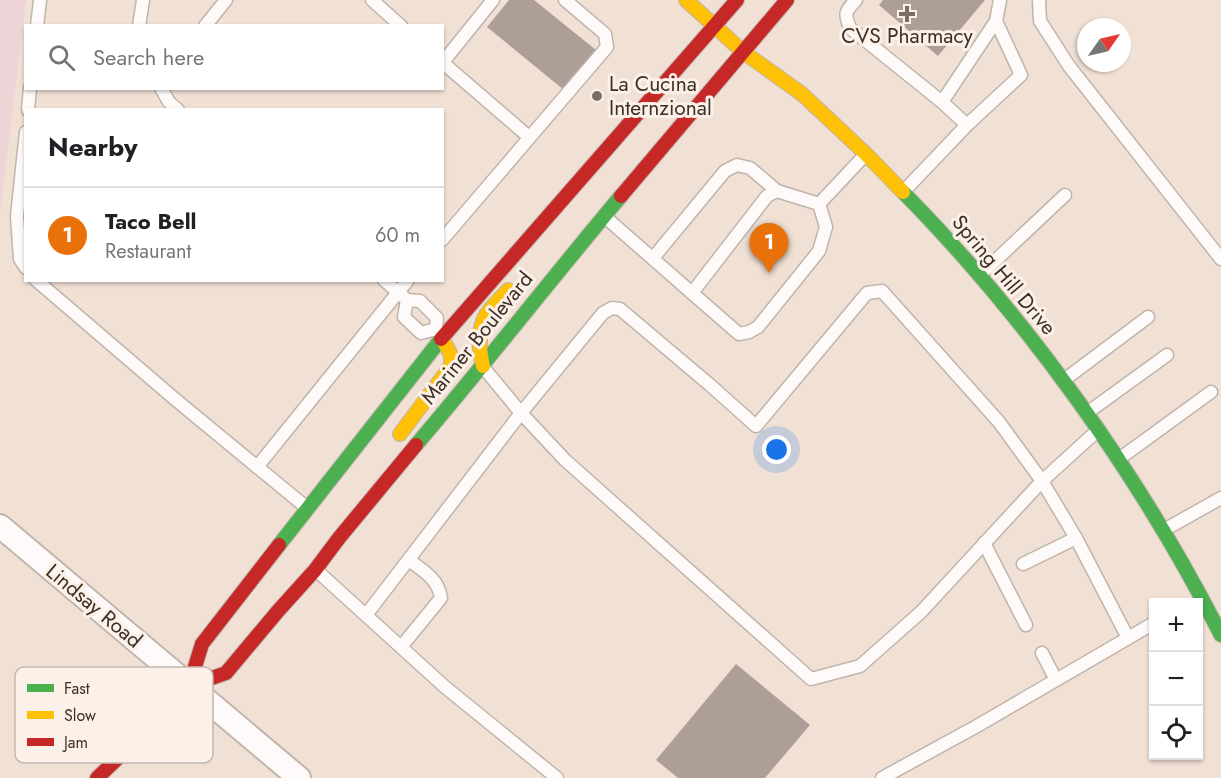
<!DOCTYPE html>
<html lang="en">
<head>
<meta charset="utf-8">
<style>
  body { margin:0; font-family:Jost,sans-serif; background:#f6f6f6; color:#202124 }
  .controls { position:absolute; right:18px; bottom:18px; display:grid; overflow:hidden; border-radius:0px; box-shadow:0 2px 4px #0004 }
  .controls button { width:54px; height:54px; display:grid; place-items:center; padding:0; border:0; border-bottom:2px solid #e0e0e0; background:#fff; color:#202124; font:30px sans-serif }
  .compass { position:absolute; left:1077px; top:18px; width:54px; height:54px; border-radius:50%; background:#fff; box-shadow:0 2px 4px #0004; rotate:56deg }
  .you { position:absolute; left:777px; top:450px; width:21px; height:21px; margin:-15px; border:4px solid #fff; border-radius:50%; background:#1a73e8; box-shadow:0 0 0 9px #1a73e833 }
  .badge { display:grid; place-items:center; width:39px; height:39px; border-radius:50%; background:#7b6e65; color:#fff; font-size:20px; font-weight:700 }
  .pin { position:absolute; translate:-50% -50px; filter:drop-shadow(0 2px 3px #0008) }
  .pin::after { content:''; position:absolute; top:32px; width:21px; height:18px; background:inherit; clip-path:polygon(0 0,100% 0,50% 100%) }
  .list { margin:0; padding:0; list-style:none }
  h2 { display:flex; justify-content:space-between; align-items:center; height:78px; margin:0; padding:0 24px; font-size:26px }
  h2 small { font-size:20px; font-weight:400; color:#757577 }
  .list li { display:grid; grid-template-columns:39px 1fr auto; gap:18px; align-items:center; box-sizing:border-box; height:96px; padding:0 24px; border-top:2px solid #e0e0e0 }
  .list b { display:block; font-size:22px; white-space:nowrap }
  .list p { margin:0; font-size:20px; white-space:nowrap; color:#757577 }
  .list em { font-size:20px; font-style:normal; color:#757577 }
  .icon { flex:none; width:33px; height:33px; fill:none; stroke:currentColor; stroke-width:2; stroke-linecap:round; stroke-linejoin:round }
  .map { position:relative; flex:none; width:1221px; height:778px; overflow:hidden }
  .search { position:absolute; background:#fff; box-shadow:0 2px 4px #0004; left:24px; top:24px; width:420px; height:66px; display:flex; align-items:center; gap:15px; box-sizing:border-box; padding:0 21px; border-radius:0px; color:#757577; font-size:22px }
  .panel { position:absolute; background:#fff; box-shadow:0 2px 4px #0004; left:24px; top:108px; width:420px; height:174px; border-radius:0px }
  .map>svg:first-child { display:block }
</style>
</head>
<body>
<div class="map">
<svg width="1221" height="778" viewBox="0 0 1221 778">
  <rect width="100%" height="100%" fill="#f1e1d5"/>
  <path fill="#edd4d6" d="M0,0H26L0,213Z"/>
  <g fill="#ae9e98">
    <path d="M509,0H534L596,50L564,90L487,27Z"/>
    <path d="M883,0H985L938,56L879,5Z"/>
    <path d="M736,664L810,725L765,778H678L656,760Z"/>
  </g>
  <g fill="none" stroke-linecap="round" stroke-linejoin="round">
    <defs>
      <g id="lane">
        <path d="M372,0L401,26"/>
        <path d="M856,0C845,12 844,13 850,28L942,102L967,125L904,191"/>
        <path d="M1039,0L1040,21L1069,66L1221,259"/>
        <path d="M37,26L40,0"/>
        <path d="M139,26L143,0"/>
        <path d="M205,26L226,0"/>
        <path d="M442,62L529,137"/>
        <path d="M443,62L493,0"/>
        <path d="M161,88L169,102L178,110"/>
        <path d="M942,102L996,21L1000,0"/>
        <path d="M28,110L30,88"/>
        <path d="M967,125L1021,75L996,21"/>
        <path d="M26,132L17,216L20,259L26,268"/>
        <path d="M604,216L692,293L767,196L777,191L819,204L866,154"/>
        <path d="M442,240L607,47L605,34L565,0"/>
        <path d="M653,258L725,171L737,165L750,168L777,191"/>
        <path d="M980,275L1065,195"/>
        <path d="M36,280L176,400L307,508"/>
        <path d="M384,280L407,300L420,301L437,318L436,329L440,335"/>
        <path d="M692,293L739,334L749,332L758,327L819,251L826,227L819,204"/>
        <path d="M407,300L404,317L421,333L436,329"/>
        <path d="M483,367L521,413L565,460L811,679L860,666L921,612L1042,481L1097,431"/>
        <path d="M1064,380L1148,317"/>
        <path d="M1087,413L1167,355"/>
        <path d="M1119,459L1211,392"/>
        <path d="M257,467L408,280"/>
        <path d="M1164,530L1221,498"/>
        <path d="M984,543L1026,625"/>
        <path d="M1023,564L1076,538"/>
        <path d="M316,570L445,687L557,778"/>
        <path d="M366,615L521,413L603,313L612,308L620,309L710,385L756,426L867,293L882,291L999,422L1042,481L1076,538L1128,638"/>
        <path d="M401,647L441,598C438,578 423,571 409,560"/>
        <path d="M1042,653L1056,680"/>
        <path d="M882,778L977,726L1154,623"/>
      </g>
      <path id="street" d="M0,526L299,778"/>
      <g id="fast">
        <path d="M903,192C1028,319 1140,476 1221,635"/>
        <path d="M416,445C486,363 552,278 621,196"/>
        <path d="M279,545L441,339"/>
      </g>
      <g id="slow">
        <path d="M686,0L742,51L802,94L866,154L903,192"/>
        <path d="M483,366C479,349 477,331 486,315C492,306 501,298 508,290"/>
        <path d="M400,434L451,366V355L442,338"/>
      </g>
      <g id="jam">
        <path d="M621,196L787,0"/>
        <path d="M441,339L737,0"/>
        <path d="M189,686L226,673L278,611L315,570L339,538L416,445"/>
        <path d="M97,778L137,740L189,686L202,644L279,545"/>
      </g>
    </defs>
    <use href="#lane" stroke="#c0b4ab" stroke-width="15"/>
    <use href="#street" stroke="#c0b4ab" stroke-width="26"/>
    <use href="#fast" stroke="#c0b4ab" stroke-width="16"/>
    <use href="#slow" stroke="#c0b4ab" stroke-width="16"/>
    <use href="#jam" stroke="#c0b4ab" stroke-width="16"/>
    <use href="#lane" stroke="#fdfaf9" stroke-width="12"/>
    <use href="#street" stroke="#fdfaf9" stroke-width="22"/>
    <use href="#fast" stroke="#4caf50" stroke-width="14"/>
    <use href="#slow" stroke="#ffc107" stroke-width="14"/>
    <use href="#jam" stroke="#c62828" stroke-width="14"/>
  </g>
  <g fill="#7b6e65" stroke="#fcf1e8" stroke-width="2">
    <path d="M904 5h6v6h6v6h-6v6h-6v-6h-6v-6h6z"/>
    <circle cx="597" cy="96" r="6"/>
  </g>
  <g text-anchor="middle" stroke-width="6" stroke-linejoin="round" paint-order="stroke">
    <g font-size="21" fill="#3b3028" stroke="#fcf1e8">
      <text x="907" y="43">CVS Pharmacy</text>
      <text x="609" y="91" text-anchor="start">La Cucina<tspan x="609" dy="24">Internzional</tspan></text>
    </g>
    <g font-size="21" fill="#3b3028" stroke="#fcf1e8">
      <text transform="translate(1004 275) rotate(50)" y="7">Spring Hill Drive</text>
      <text transform="translate(477 338) rotate(-51)" y="7">Mariner Boulevard</text>
      <text transform="translate(94 606) rotate(40)" y="7">Lindsay Road</text>
    </g>
  </g>
  <rect x="15" y="667" width="198" height="96" rx="9" fill="#fcf1e8" stroke="#c2b7ae" stroke-width="1.5"/>
  <rect x="27" y="684" width="27" height="8" fill="#4caf50"/>
  <rect x="27" y="711" width="27" height="8" fill="#ffc107"/>
  <rect x="27" y="738" width="27" height="8" fill="#c62828"/>
  <g font-size="16" fill="#3b3028">
    <text x="64" y="694">Fast</text>
    <text x="64" y="721">Slow</text>
    <text x="64" y="748">Jam</text>
  </g>
</svg>
<div class="controls">
<button>+</button>
<button>−</button>
<button><svg class="icon" aria-label="locate" viewBox="0 0 24 24"><circle cx="12" cy="12" r="6"/><path d="M12 2v4M12 18v4M2 12h4M18 12h4"/></svg></button>
</div>
<svg class="compass" viewBox="-18 -18 36 36"><path d="M0-13l5 13h-10z" fill="#e53935"/><path d="M0 13l5-13h-10z" fill="#757577"/></svg>
<div class="you"></div>
<div class="pin badge" style="left:769px;top:273px;background:#e8710a">1</div>
<div class="search"><svg class="icon" aria-label="search" viewBox="0 0 24 24"><circle cx="10" cy="10" r="6"/><path d="M15 15l6 6"/></svg>Search here</div>
<section class="panel">
<h2>Nearby<small></small></h2>
<ul class="list">
<li><span class="badge" style="background:#e8710a">1</span><div><b>Taco Bell</b><p>Restaurant</p></div><em>60 m</em></li>
</ul>
</section>
</div>
</body>
</html>
